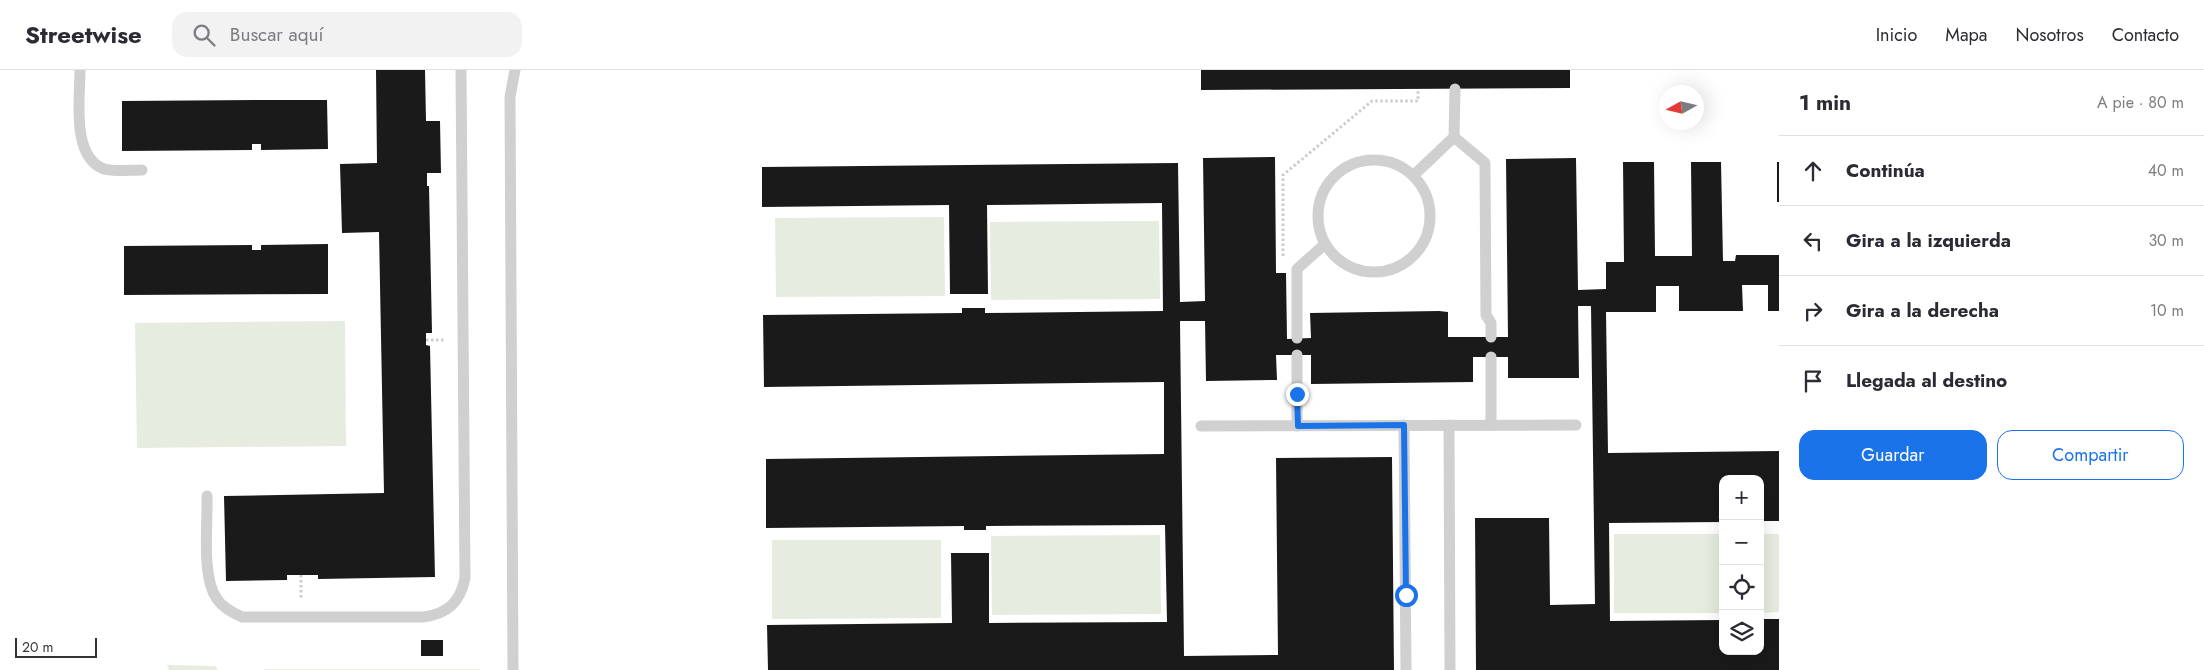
<!DOCTYPE html>
<html lang="es">
<head>
<meta charset="utf-8">
<style>
  body { margin:0; font-family:Jost,sans-serif; background:#f2f2f3; color:#2b2b33 }
  .controls { position:absolute; right:15px; bottom:15px; display:grid; overflow:hidden; border-radius:10px; box-shadow:0 5px 20px #0002 }
  .controls button { width:45px; height:45px; display:grid; place-items:center; padding:0; border:0; border-bottom:1px solid #e1e1e2; background:#fff; color:#2b2b33; font:25px sans-serif }
  .compass { position:absolute; left:1659px; top:15px; width:45px; height:45px; border-radius:50%; background:#fff; box-shadow:0 5px 20px #0002; rotate:262deg }
  .scale { position:absolute; left:15px; bottom:12px; width:82px; box-sizing:border-box; padding-left:5px; border:2px solid #333; border-top:0; font-size:14px; line-height:18px; white-space:nowrap; color:#333; -webkit-text-stroke:4px #fff; paint-order:stroke }
  .stop { position:absolute; width:15px; height:15px; margin:-11px; border:4px solid #1a73e8; border-radius:50%; background:#fff }
  .stop.end { background:#1a73e8; border-color:#fff; box-shadow:0 1px 5px #0008 }
  .list { margin:0; padding:0; list-style:none }
  h2 { display:flex; justify-content:space-between; align-items:center; height:65px; margin:0; padding:0 20px; font-size:21px }
  h2 small { font-size:16px; font-weight:400; color:#7c7c81 }
  .list li { display:grid; grid-template-columns:32px 1fr auto; gap:15px; align-items:center; box-sizing:border-box; height:70px; padding:0 20px; border-top:1px solid #e1e1e2 }
  .list b { display:block; font-size:19px; white-space:nowrap }
  .list em { font-size:16px; font-style:normal; color:#7c7c81 }
  .actions { display:flex; gap:10px; padding:15px 20px }
  .actions a { flex:1; padding:11px 0; border:1px solid #1a73e8; border-radius:15px; text-align:center; font-size:18px; color:#1a73e8 }
  .actions .main { background:#1a73e8; color:#fff }
  .icon { flex:none; width:28px; height:28px; fill:none; stroke:currentColor; stroke-width:2; stroke-linecap:round; stroke-linejoin:round }
  .map { position:relative; flex:none; width:1779px; height:600px; overflow:hidden }
  header { display:flex; align-items:center; gap:30px; box-sizing:border-box; height:70px; padding:0 25px; background:#fff; border-bottom:1px solid #e1e1e2 }
  header strong { font-size:24px }
  nav { display:flex; gap:28px; margin-inline-start:auto; font-size:18px }
  .search { width:350px; height:45px; background:#f2f2f3; display:flex; align-items:center; gap:12px; box-sizing:border-box; padding:0 18px; border-radius:15px; color:#7c7c81; font-size:19px }
  main { display:flex }
  aside { flex:1; background:#fff }
  .map>svg:first-child { display:block }
</style>
</head>
<body>
<header>
<strong>Streetwise</strong>
<div class="search"><svg class="icon" aria-label="search" viewBox="0 0 24 24"><circle cx="10" cy="10" r="6"/><path d="M15 15l6 6"/></svg>Buscar aquí</div>
<nav><a>Inicio</a><a>Mapa</a><a>Nosotros</a><a>Contacto</a></nav>
</header>
<main>
<div class="map">
<svg width="1779" height="600" viewBox="0 0 1779 600">
  <rect width="100%" height="100%" fill="#fff"/>
  <g fill="#e6ecdf">
    <path d="M944,147L945,226L776,227L775,148Z"/>
    <path d="M1159,151L1160,229L991,230L990,152Z"/>
    <path d="M345,251L346,376L137,378L135,253Z"/>
    <rect x="1614" y="464" width="109" height="79"/>
    <path d="M1760,464H1779V542L1760,543Z"/>
    <path d="M1160,465L1161,544L992,545L991,466Z"/>
    <path d="M772,470H941V548L772,549Z"/>
    <path d="M167,595L215,596L218,600H169Z"/>
    <rect x="264" y="599" width="216" height="1"/>
  </g>
  <g fill="#1a1a1a">
    <path d="M376,0H425L426,51H440L441,103H427V116H429L432,263H426V275L430,276L435,507L318,509V505H287V510L226,511L224,426L384,423L379,162L342,163L340,94L377,93Z"/>
    <path d="M1201,0H1570V18L1201,20Z"/>
    <path d="M256,30H327L328,79L261,80V74H252V80L122,81V31Z"/>
    <path d="M1275,87L1276,203H1286L1287,269L1311,268L1310,243L1439,241L1448,242V267H1508L1506,89L1576,88L1578,220L1606,219V192H1624L1623,92H1654L1655,186H1692L1691,92H1721L1723,191H1735L1736,185H1779V241H1768V215H1742L1743,241H1679V216H1656V242H1606L1608,383L1779,381V451H1760V409H1723V452L1609,453L1610,551L1723,550V581H1760V549H1779V600H1476L1475,448H1549L1550,535L1595,534L1591,236H1578L1579,308H1508V287H1473V312L1311,314V285H1276L1277,310L1206,311L1205,251H1180L1184,586L1278,585L1276,388L1392,387L1394,600H768L767,555L952,553L951,483H989V553L1167,552L1165,455L986,456V460H964V456L766,458V389L1164,384V312L764,317L763,245L962,243V238H985V243L1163,241L1162,133L987,135L988,224H950L949,135L762,137V97L1178,93L1180,232L1205,231L1203,88Z"/>
    <rect x="1777" y="92" width="2" height="40"/>
    <path d="M328,174V224L124,225V176L252,175V180H261V175Z"/>
    <rect x="421" y="570" width="22" height="16"/>
  </g>
  <g fill="none" stroke-linecap="round" stroke-linejoin="round">
    <g stroke="#cdcdcd" stroke-width="3" stroke-dasharray="2.5 2.5" stroke-linecap="butt">
      <path d="M1283,186V105L1372,31H1418V19"/>
      <path d="M426,270H444"/>
      <path d="M301,505V529"/>
    </g>
    <g stroke="#d0d0d0" stroke-width="11">
      <path d="M80,0C80,28 71,87 104,99C115,102 130,100 142,100"/>
      <path d="M1454,67L1485,93L1486,245L1491,253V267"/>
      <circle cx="1374" cy="146" r="56"/>
      <path d="M1414,105L1454,67L1455,19"/>
      <path d="M1297,268V199L1325,174"/>
      <path d="M1297,285V356"/>
      <path d="M1491,287V355"/>
      <path d="M1404,355L1406,600"/>
      <path d="M1449,355L1450,600"/>
      <path d="M1201,356L1576,355"/>
      <path d="M207,426C208,453 201,507 217,529C223,538 232,542 242,547H423C447,544 460,533 465,508L461,0"/>
      <path d="M513,600L510,27L515,0"/>
    </g>
  </g>
  <g fill="none" stroke-linecap="round" stroke-linejoin="round">
    <path stroke="#1a73e8" stroke-width="6" d="M1297,324L1298,356L1404,355L1406,525"/>
  </g>
</svg>
<div class="controls">
<button>+</button>
<button>−</button>
<button><svg class="icon" aria-label="locate" viewBox="0 0 24 24"><circle cx="12" cy="12" r="6"/><path d="M12 2v4M12 18v4M2 12h4M18 12h4"/></svg></button>
<button><svg class="icon" aria-label="layers" viewBox="0 0 24 24"><path d="M12 4l9 5-9 5-9-5zM3 14l9 5 9-5"/></svg></button>
</div>
<svg class="compass" viewBox="-18 -18 36 36"><path d="M0-13l5 13h-10z" fill="#e53935"/><path d="M0 13l5-13h-10z" fill="#7c7c81"/></svg>
<div class="scale">20 m</div>
<div class="stop" style="left:1406px;top:525px"></div>
<div class="stop end" style="left:1297px;top:324px"></div>
</div>
<aside>
<h2>1 min<small>A pie · 80 m</small></h2>
<ul class="list">
<li><svg class="icon" aria-label="ahead" viewBox="0 0 24 24"><path d="M12 20V5M6 11l6-6 6 6"/></svg><div><b>Continúa</b></div><em>40 m</em></li>
<li><svg class="icon" aria-label="left" viewBox="0 0 24 24"><path d="M17 20v-9H6M10 6l-5 5 5 5"/></svg><div><b>Gira a la izquierda</b></div><em>30 m</em></li>
<li><svg class="icon" aria-label="right" viewBox="0 0 24 24"><path d="M7 20v-9h11M14 6l5 5-5 5"/></svg><div><b>Gira a la derecha</b></div><em>10 m</em></li>
<li><svg class="icon" aria-label="arrive" viewBox="0 0 24 24"><path d="M6 21V4h12l-3 4 3 4H6"/></svg><div><b>Llegada al destino</b></div></li>
</ul>
<div class="actions"><a class="main">Guardar</a><a>Compartir</a></div>
</aside>
</main>
</body>
</html>
